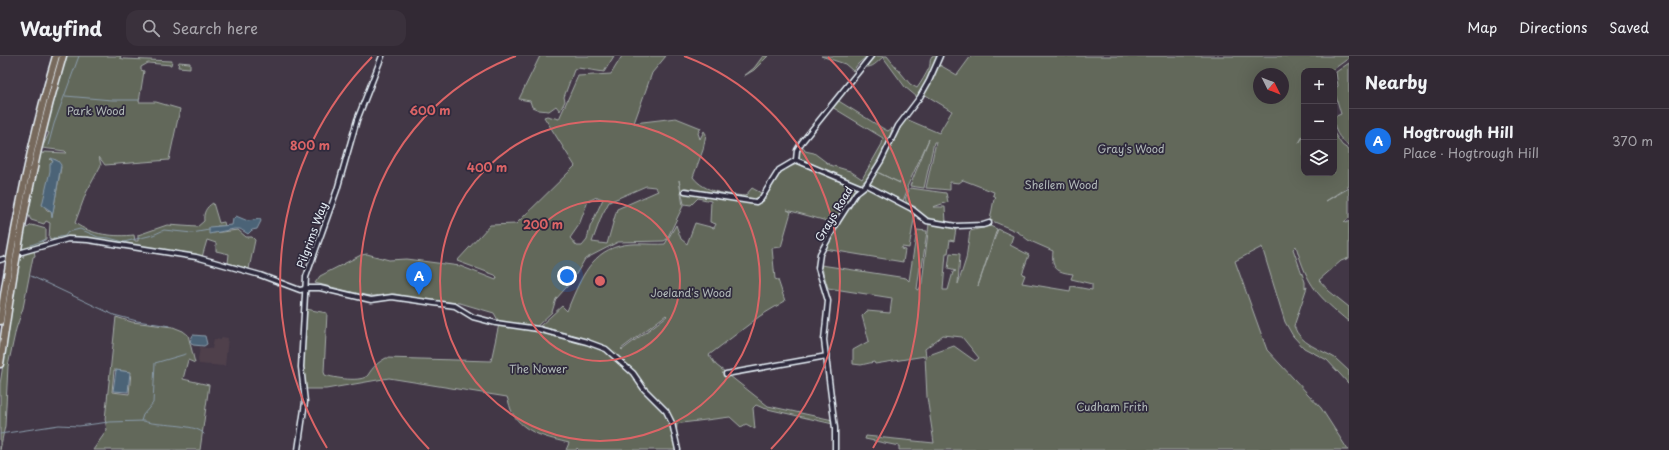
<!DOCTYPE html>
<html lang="en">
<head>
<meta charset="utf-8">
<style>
  body { margin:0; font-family:"Playpen Sans",sans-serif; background:#3a313c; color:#f1f3f6 }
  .controls { position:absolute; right:12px; top:12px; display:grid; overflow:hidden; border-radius:8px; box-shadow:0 4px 16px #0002 }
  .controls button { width:36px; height:36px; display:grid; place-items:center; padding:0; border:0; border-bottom:1px solid #4d454f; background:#322934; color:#f1f3f6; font:20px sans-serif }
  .compass { position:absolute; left:1253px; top:12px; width:36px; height:36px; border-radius:50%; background:#322934; box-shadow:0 4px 16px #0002; rotate:132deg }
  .you { position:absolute; left:567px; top:220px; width:14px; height:14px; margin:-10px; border:3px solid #fff; border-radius:50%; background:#1a73e8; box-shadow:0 0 0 6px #1a73e833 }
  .badge { display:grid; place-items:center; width:26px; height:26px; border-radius:50%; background:#1a73e8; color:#fff; font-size:13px; font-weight:700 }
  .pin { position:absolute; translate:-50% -33px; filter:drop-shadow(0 1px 2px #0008) }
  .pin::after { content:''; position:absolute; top:21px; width:14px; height:12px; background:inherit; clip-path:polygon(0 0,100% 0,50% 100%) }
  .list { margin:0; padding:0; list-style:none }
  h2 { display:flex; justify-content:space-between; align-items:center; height:52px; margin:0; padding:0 16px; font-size:17px }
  h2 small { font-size:13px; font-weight:400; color:#a8a6ac }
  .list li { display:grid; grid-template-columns:26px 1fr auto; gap:12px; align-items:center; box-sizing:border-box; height:64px; padding:0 16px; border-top:1px solid #4d454f }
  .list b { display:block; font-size:15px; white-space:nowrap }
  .list p { margin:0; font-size:13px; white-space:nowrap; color:#a8a6ac }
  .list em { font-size:13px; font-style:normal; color:#a8a6ac }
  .icon { flex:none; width:22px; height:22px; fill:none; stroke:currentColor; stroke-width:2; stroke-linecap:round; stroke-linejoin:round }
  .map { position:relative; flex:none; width:1349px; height:394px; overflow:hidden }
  header { display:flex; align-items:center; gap:24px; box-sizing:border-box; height:56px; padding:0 20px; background:#322934; border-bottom:1px solid #4d454f }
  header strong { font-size:19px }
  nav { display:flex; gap:22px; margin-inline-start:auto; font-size:14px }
  .search { width:280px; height:36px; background:#3a313c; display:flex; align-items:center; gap:10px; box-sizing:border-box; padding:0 14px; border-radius:12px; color:#a8a6ac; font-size:15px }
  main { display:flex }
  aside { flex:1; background:#322934 }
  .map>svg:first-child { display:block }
</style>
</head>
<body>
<header>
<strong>Wayfind</strong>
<div class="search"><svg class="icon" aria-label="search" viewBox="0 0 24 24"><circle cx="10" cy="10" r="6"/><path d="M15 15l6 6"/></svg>Search here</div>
<nav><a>Map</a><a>Directions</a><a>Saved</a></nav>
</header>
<main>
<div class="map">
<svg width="1349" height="394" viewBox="0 0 1349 394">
  <rect width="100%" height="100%" fill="#423746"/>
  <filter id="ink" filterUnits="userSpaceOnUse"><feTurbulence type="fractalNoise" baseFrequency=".025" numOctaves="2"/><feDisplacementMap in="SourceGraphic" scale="8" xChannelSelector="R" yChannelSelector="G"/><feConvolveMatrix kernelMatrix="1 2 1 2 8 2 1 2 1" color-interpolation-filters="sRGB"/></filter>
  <g filter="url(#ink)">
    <path fill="#4f404c" d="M222,281L228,282L225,310L199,308L198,304L200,291L212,293L214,283L221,284Z"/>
    <g fill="#62675a" stroke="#a5aca9" fill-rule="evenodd">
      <path d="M66,0H121L120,2L124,3L172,5L171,9L148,7L141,11V14L144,15L139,46H156L180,53L169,104L105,109L99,101L101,109L86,137L75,167C91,179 115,181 134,179L135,185H138V179L167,169L197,171L204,165C203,157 206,151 213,147L219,167L224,166L225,170H217L213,177L238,174L246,181H252L255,184L249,213L228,207L229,198L216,195V187L207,184L202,201L107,187L57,184L56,183L51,184L49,182L50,167L46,165L44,168L31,164L28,158L41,95L43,98L44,96L67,97L65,95L42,92L49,77L46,75ZM50,103L56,104L61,111L52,161L51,155L47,154L43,148L53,106Z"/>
      <path d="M540,0H614L604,16L578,12L574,14L564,41L565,45L560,55L556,50L549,55L539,54L532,51L530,45L519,43Z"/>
      <path d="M622,0H666L652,17L634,67L676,62L701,72L698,77L700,83L704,75L706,78L703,94L693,121C705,137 727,138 745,140L752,132L763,138L756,145L685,134V136L756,147L766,140L783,113L798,108L856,131L834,167L787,154L791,156L781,191L772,192L775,223L778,224L785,245L760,260L709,299L716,309L768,350L833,364V368L763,352L756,349L753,352L755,373L746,368L741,371L730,361L682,367L677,368L676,384L674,368L667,354L645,332L635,317L608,292L587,284L540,270L562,250L567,255C578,229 589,197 619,190C633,186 651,189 665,188L676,169L681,183L687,188L695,167L714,172L716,168L710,166L711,145L698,142L691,149L684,148L679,124L683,150L667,183L664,185L618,186L585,203L572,225L556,243L552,256L536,271L499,266L494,257L460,247L416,243L395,238L373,240L364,239L315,227L320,220L361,199L367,198L389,204L406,203L460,210L496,224L497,221L495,219L457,205L490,169L516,168L575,110L544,61L547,60L559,63L578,20L611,18ZM646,130L655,131L658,135L617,153L607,188L592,186L602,159L609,146ZM597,141L603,143L590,171L587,184L582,190H577L570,182L579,169L588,145ZM667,260L622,294L621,293L666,259Z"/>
      <path d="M763,0H768L754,14L744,20L754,12Z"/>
      <path d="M821,0H867L858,8L853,15L845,8Z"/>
      <path d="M875,0H887L910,28L917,32C921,27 926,18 929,12C931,8 929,4 932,0H937L929,20L917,41L905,31L883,1C877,6 873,12 865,11Z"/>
      <path d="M971,0H1349V2L1331,15H1304V78L1299,87L1304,80V117H1334V77L1342,89L1349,94V130L1326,145L1349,132V162L1344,166L1346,167L1349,165V202L1341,205L1319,224L1329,235L1349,251V266C1317,239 1308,231 1296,190L1293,193L1305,226V232L1307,231L1294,270C1300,288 1320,293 1335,302C1340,306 1344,311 1349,315V328L1327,304L1304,292L1293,280L1285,266L1262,191L1235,205L1267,294L1321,352L1348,394H899V390L865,383L866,380L934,387L927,341L925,300L875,308L874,306L861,309L853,308V294L869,285L862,260L867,255L890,257L892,242L828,232L821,209L906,222L909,225L917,174L927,175L922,211H920L917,233L919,234L922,227L929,168L956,173L954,185L950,184L948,197H946L943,234H948L953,216L956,215L948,213L950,197L960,198L958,228L966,203L970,175L990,170L997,173L978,230L998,173L1013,180L1010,189L1029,199L1022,218L1025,219L1022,227L1070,235L1071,230L1092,234V228L1071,223L1073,218C1057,216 1051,213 1053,195L1028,184L1018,176L990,164L994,143L996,141L993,139L994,136L963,124L959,127L950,126V134L926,132L936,86H934L924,132L910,130L929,83L907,131L908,132L903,145L869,128L877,116L900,127L877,116L900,69L906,63L939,77L952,55L924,38L938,8L957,19ZM1259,18H1283V42H1259ZM943,279L962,281L979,302L975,305L954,290L926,300L925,293Z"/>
      <path d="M179,6L190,7V12L178,11Z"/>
      <path d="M1349,7V90C1338,81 1334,75 1334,61L1341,58L1334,34L1338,30L1336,16Z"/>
      <path d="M837,44L884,73L888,75L892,72C889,89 874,120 859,129L799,103V97L803,91L805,95L814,97L830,109L850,115L862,123L882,88L883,82L832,51Z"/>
      <path d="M865,132L891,143L915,158L909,192L902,191L901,193L905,194L903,206L825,193L840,163L861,133Z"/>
      <path d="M910,132L946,137L948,146L933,151H945L946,166L928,164L914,153L916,151L907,147L905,143Z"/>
      <path d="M32,169L46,173V183L42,185L45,188L25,194L23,192L21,195L25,173Z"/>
      <path d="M34,194L35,200L33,201L23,252L16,273L8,310L5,370L0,394V328L20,199L23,202L24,198Z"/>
      <path d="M306,253L327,257L324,316L325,319C334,322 362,327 368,319C373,311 377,307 386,302L491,305L499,268L538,274L605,294L631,318L643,334L664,356L671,368L677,394H579L577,392L576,394H566L569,387C549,382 525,378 513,358C510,353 509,346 507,341L389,322L326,333H306L302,318Z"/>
      <path d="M116,261L132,266L173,271L183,275L188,279L195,307L188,304L183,323L209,329L200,394H93L107,374L105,363ZM114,314L131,316L129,338L112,336Z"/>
    </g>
    <g fill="#4c6477" stroke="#8a9cab">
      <path d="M51,102L58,105L61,109L52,162L51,155L42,149L50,115V108L53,106Z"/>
      <path d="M236,160L248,165L260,163L261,165L257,173L252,174L248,178L240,173H234L209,178V171L232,169L233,163Z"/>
      <path d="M193,279L205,280L207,288L204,290L193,289L190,285Z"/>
      <path d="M116,314L130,316L128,336L113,335Z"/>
    </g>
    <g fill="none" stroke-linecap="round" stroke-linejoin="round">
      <g stroke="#8a9cab" stroke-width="1">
        <path d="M65,40L112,44H139"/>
        <path d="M48,90L54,68L79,0"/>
        <path d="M49,183L65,180L68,176L80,173L98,181L109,182L124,186L153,179L164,174L192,177L209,174"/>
        <path d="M31,189L45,184"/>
        <path d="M31,220L114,259L137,265L170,270"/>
        <path d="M141,365L143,359L153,347L155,307L186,298"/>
        <path d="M0,378L59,369L79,370L109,366L144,365C154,370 197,367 204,378"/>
      </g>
      <defs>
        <g id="minor">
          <path d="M796,104L797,94L802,86L871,0"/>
          <path d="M796,104L860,131"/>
          <path d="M866,129L912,153L927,165L956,170L983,169L989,167"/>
          <path d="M685,135L756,146L761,143L779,114L796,104"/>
          <path d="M22,196L68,183L88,184L196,201L260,219L300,234L305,233"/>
          <path d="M0,204L3,203"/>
          <path d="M305,232H320L371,244L392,241L455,250L473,261L496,267L538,273L587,286L606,293L633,317L644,333L666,355L672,367L678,394"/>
          <path d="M726,318L827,300"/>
          <path d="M298,394L305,346L301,311L306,221L337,134L357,64L382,0"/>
          <path d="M835,394V372L824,284L828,245L818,212L820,198L838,165L856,137L866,129L881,105L898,70L920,41L929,25L940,0"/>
        </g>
        <g id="highway">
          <path d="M0,265C13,176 30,87 56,0"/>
          <path d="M0,308C6,269 11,231 18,193C29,128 44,63 63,0"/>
        </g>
      </defs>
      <use href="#minor" stroke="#e8f1f8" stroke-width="7"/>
      <use href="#highway" stroke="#e8f1f8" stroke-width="9"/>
      <use href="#minor" stroke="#2f2a3d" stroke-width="4"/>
      <use href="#highway" stroke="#77695c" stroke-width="6"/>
    </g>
  </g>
  <g fill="none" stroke="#db6466" stroke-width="2">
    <circle cx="600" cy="225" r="80"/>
    <circle cx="600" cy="225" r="160"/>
    <path d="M429 393A240 240 0 0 1 516 0M684 0A240 240 0 0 1 771 393"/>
    <path d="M327 392A320 320 0 0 1 372 1M828 1A320 320 0 0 1 873 392"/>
  </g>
  <g text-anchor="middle" stroke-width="3.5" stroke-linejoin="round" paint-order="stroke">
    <g font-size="11" fill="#b2bab9" stroke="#2f2a3d">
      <text x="96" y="59">Park Wood</text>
      <text x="1131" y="97">Gray's Wood</text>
      <text x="1061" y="133">Shellem Wood</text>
      <text x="691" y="241">Joeland's Wood</text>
      <text x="538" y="317">The Nower</text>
      <text x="1112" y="355">Cudham Frith</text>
    </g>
    <g font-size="11" fill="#e8f1f8" stroke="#2f2a3d">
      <text transform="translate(834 158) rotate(-59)" y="4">Grays Road</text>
      <text transform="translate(312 179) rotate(-70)" y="4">Pilgrims Way</text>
    </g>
  </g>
  <circle cx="600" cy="225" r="6" fill="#db6466" stroke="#2f2a3d" stroke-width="2"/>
  <g font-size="12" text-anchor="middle" font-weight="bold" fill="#db6466" stroke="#2f2a3d" stroke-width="3.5" stroke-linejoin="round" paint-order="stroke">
    <text x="430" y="59">600 m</text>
    <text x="310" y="94">800 m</text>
    <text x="487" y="116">400 m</text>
    <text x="543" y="173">200 m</text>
  </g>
</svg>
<div class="controls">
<button>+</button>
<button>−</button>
<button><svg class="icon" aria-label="layers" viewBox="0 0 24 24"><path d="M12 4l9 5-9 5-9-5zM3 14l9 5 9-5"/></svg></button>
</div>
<svg class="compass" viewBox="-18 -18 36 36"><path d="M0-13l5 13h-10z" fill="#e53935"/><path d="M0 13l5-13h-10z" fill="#a8a6ac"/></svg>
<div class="you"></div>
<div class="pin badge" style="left:419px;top:239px">A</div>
</div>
<aside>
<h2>Nearby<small></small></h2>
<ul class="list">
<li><span class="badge">A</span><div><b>Hogtrough Hill</b><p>Place · Hogtrough Hill</p></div><em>370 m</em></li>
</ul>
</aside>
</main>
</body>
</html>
